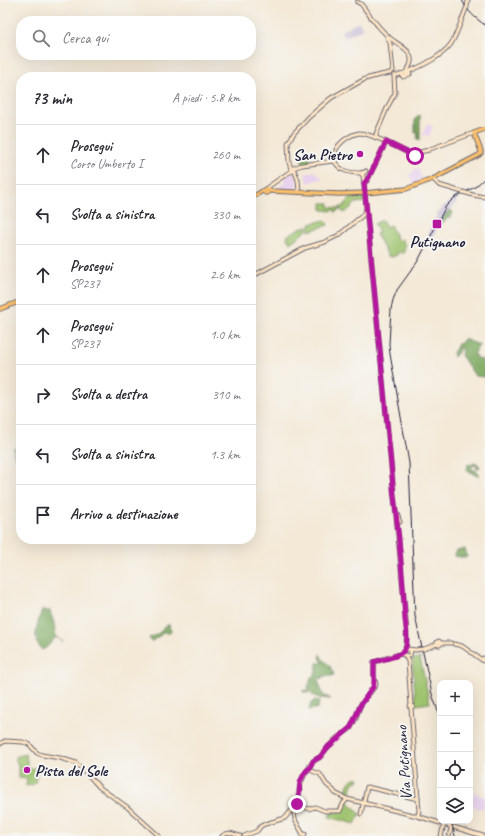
<!DOCTYPE html>
<html lang="it">
<head>
<meta charset="utf-8">
<style>
  body { margin:0; font-family:Caveat,sans-serif; background:#f2f2f3; color:#2b2b33 }
  .controls { position:absolute; right:12px; bottom:12px; display:grid; overflow:hidden; border-radius:8px; box-shadow:0 4px 16px #0002 }
  .controls button { width:36px; height:36px; display:grid; place-items:center; padding:0; border:0; border-bottom:1px solid #e1e1e2; background:#fff; color:#2b2b33; font:20px sans-serif }
  .stop { position:absolute; width:12px; height:12px; margin:-9px; border:3px solid #b5179e; border-radius:50%; background:#fff }
  .stop.end { background:#b5179e; border-color:#fff; box-shadow:0 1px 4px #0008 }
  .list { margin:0; padding:0; list-style:none }
  h2 { display:flex; justify-content:space-between; align-items:center; height:52px; margin:0; padding:0 16px; font-size:17px }
  h2 small { font-size:13px; font-weight:400; color:#7c7c81 }
  .list li { display:grid; grid-template-columns:26px 1fr auto; gap:12px; align-items:center; box-sizing:border-box; height:60px; padding:0 16px; border-top:1px solid #e1e1e2 }
  .list b { display:block; font-size:15px; white-space:nowrap }
  .list p { margin:0; font-size:13px; white-space:nowrap; color:#7c7c81 }
  .list em { font-size:13px; font-style:normal; color:#7c7c81 }
  .icon { flex:none; width:22px; height:22px; fill:none; stroke:currentColor; stroke-width:2; stroke-linecap:round; stroke-linejoin:round }
  .map { position:relative; flex:none; width:485px; height:836px; overflow:hidden }
  .search { position:absolute; background:#fff; box-shadow:0 4px 16px #0002; left:16px; top:16px; width:240px; height:44px; display:flex; align-items:center; gap:10px; box-sizing:border-box; padding:0 14px; border-radius:16px; color:#7c7c81; font-size:15px }
  .panel { position:absolute; background:#fff; box-shadow:0 4px 16px #0002; left:16px; top:72px; width:240px; height:472px; border-radius:16px }
  .map>svg:first-child { display:block }
</style>
</head>
<body>
<div class="map">
<svg width="485" height="836" viewBox="0 0 485 836">
  <rect width="100%" height="100%" fill="#f6f6f2"/>
  <filter id="ink" filterUnits="userSpaceOnUse"><feTurbulence type="fractalNoise" baseFrequency=".025" numOctaves="2"/><feDisplacementMap in="SourceGraphic" scale="8" xChannelSelector="R" yChannelSelector="G"/><feConvolveMatrix kernelMatrix="1 2 1 2 8 2 1 2 1" color-interpolation-filters="sRGB"/></filter>
  <filter id="wash" filterUnits="userSpaceOnUse"><feTurbulence type="fractalNoise" baseFrequency=".012" numOctaves="4" result="noise"/><feDisplacementMap in="SourceGraphic" scale="16" xChannelSelector="R" yChannelSelector="G"/><feGaussianBlur stdDeviation="0.9" result="paint"/><feColorMatrix in="noise" values="0 0 0 0 0 0 0 0 0 0 0 0 0 0 0 0 0 1.4 0 .05"/><feComposite in="paint" operator="in"/></filter>
  <g filter="url(#wash)">
    <rect width="100%" height="100%" fill="#f4e9d7"/>
    <g fill="#e8d2ee">
      <path d="M427,124L433,127L432,129H431V131L429,137H427L428,135L425,134L424,136L423,135L426,127H427H426Z"/>
      <path d="M418,168L423,181L414,185L409,174L414,172L413,170Z"/>
      <path d="M314,171L321,177L322,179H319L308,183L305,174Z"/>
      <path d="M292,173H293L297,179V188H295L294,191L279,190L280,186L286,182L284,177Z"/>
      <path d="M474,792L485,798L483,810L479,807L478,809L471,803Z"/>
    </g>
    <g fill="#c9bfd7">
      <path d="M359,22L363,29L344,38L341,31Z"/>
      <path d="M466,191L467,192L456,198L457,202L450,210L452,212V214L441,224L439,225L429,245L426,246L422,252L425,243L430,232L429,230L435,218H436L438,215L436,214L438,212H440L444,205H446L455,197Z"/>
    </g>
    <g fill="#9ec36d" stroke="#607254">
      <path d="M352,196H365V202L356,203L345,213L340,210V207H343L349,200V198Z"/>
      <path d="M322,203H329V207L339,208V210L335,212V210H332L331,211L322,210Z"/>
      <path d="M325,220L328,225L309,231L310,224Z"/>
      <path d="M382,220L386,227L390,225L398,241L402,239C405,245 406,247 403,254L399,251L398,254L393,257L388,256L376,234L379,232L374,224Z"/>
      <path d="M307,226H308L307,230L290,243L287,238L288,235L300,228Z"/>
      <path d="M420,658L430,703L416,705L412,659Z"/>
      <path d="M26,754L28,769L35,768L37,772L35,783L32,785L26,786L27,779L18,778V767L15,757Z"/>
      <path d="M354,778H359L358,781L355,782C350,787 351,793 350,799L345,798L347,793V791H346C347,785 349,781 354,778Z"/>
      <path d="M346,801H348L360,814L355,824L329,817L331,812H340Z"/>
    </g>
    <g fill="#7ea960" stroke="#50664e">
      <path d="M420,115V140L417,139L418,133H415V119Z"/>
      <path d="M306,153L310,155V163L303,164L300,155Z"/>
      <path d="M449,210L452,211L453,214L441,224H439Z"/>
      <path d="M464,339L479,345L474,354L477,358L482,360L484,365H485V377L475,376L461,355L462,351L459,347L458,348L459,351L454,357L453,353L458,344L461,343Z"/>
      <path d="M21,447V457L15,458L13,448Z"/>
      <path d="M473,463L478,464L480,467L477,470V466L473,465L471,469L475,470L480,475H475L471,472L468,471L467,470L468,464L471,465Z"/>
      <path d="M465,549L467,557H460L455,556V555L457,551Z"/>
      <path d="M43,609L47,611H50L54,623L56,636L63,642L56,637L47,647L42,650L36,642L38,639L36,638C35,630 39,616 43,609Z"/>
      <path d="M168,625H170L169,626L171,631L168,634L166,632H163L162,634L151,642L149,638C154,636 162,632 164,627Z"/>
      <path d="M320,654C322,660 325,660 329,665C331,667 332,671 334,674L333,676H323L322,679L319,678L318,680L323,695L331,699L319,698L312,695V693L310,692L309,693L303,692V690L309,691L308,685H310V680L311,677H313C313,675 314,675 315,674C317,671 317,666 317,663H321L323,662L321,660L320,657Z"/>
      <path d="M315,700L319,701L318,708L310,710H309L311,703Z"/>
    </g>
  </g>
  <g filter="url(#ink)">
    <g fill="none" stroke-linecap="round" stroke-linejoin="round">
      <defs>
        <g id="secondary">
          <path d="M357,2L361,4C371,17 381,32 394,41C399,45 408,49 410,55C413,61 410,67 406,72"/>
          <path d="M467,7L468,0"/>
          <path d="M387,37L390,43L393,71"/>
          <path d="M402,74L403,77L410,74L408,72"/>
          <path d="M394,76C411,72 440,59 451,44C457,34 461,21 466,9"/>
          <path d="M376,138V134L388,106L395,93L394,76"/>
          <path d="M430,149L474,133"/>
          <path d="M415,155L420,152L429,150"/>
          <path d="M335,160C334,152 336,147 343,141C348,137 353,134 359,133C372,133 402,150 414,156"/>
          <path d="M335,162C341,172 351,173 361,173"/>
          <path d="M293,168L302,165L334,161"/>
          <path d="M291,169L289,162L288,143L294,133L309,117L331,98L365,79L376,76L390,73L393,70"/>
          <path d="M294,170L298,180L299,192"/>
          <path d="M366,171L364,173L363,172L361,173L362,175H363L394,496C398,531 401,566 404,601C405,614 409,638 405,650"/>
          <path d="M433,179L439,185L459,191"/>
          <path d="M364,183L367,181L369,177L386,142"/>
          <path d="M265,189L288,173L293,171"/>
          <path d="M473,195L485,197"/>
          <path d="M251,277L305,248L325,242L339,235L363,215L366,209"/>
          <path d="M397,514L400,522"/>
          <path d="M441,643L440,645H438L437,644V642L439,641L441,643H451"/>
          <path d="M454,644L462,646L482,660"/>
          <path d="M424,649L437,644"/>
          <path d="M405,650L408,649L416,650L422,649"/>
          <path d="M405,655L407,656L410,655L411,652L410,650"/>
          <path d="M405,656L408,661L411,705L410,706L411,708L413,706L411,705"/>
          <path d="M485,659L483,658L482,659L483,661L485,660"/>
          <path d="M376,684L374,676V662L400,654L405,655"/>
          <path d="M411,708L419,811L418,816"/>
          <path d="M0,744L5,741L23,742L29,744L37,753L42,755L60,758L76,763L92,779L99,787L127,807L159,836"/>
          <path d="M315,760L320,757L328,747L338,737L350,729L356,718L360,706L375,686"/>
          <path d="M309,768L310,765H311L312,763L315,760"/>
          <path d="M310,768L312,771L320,774L326,784L334,791L335,793L347,799L417,816L483,836"/>
          <path d="M297,804C300,790 299,780 309,768"/>
          <path d="M298,805L309,809L315,807L325,811H340L343,804L347,799"/>
          <path d="M296,807C291,817 298,825 303,834"/>
          <path d="M361,814L367,787L418,799"/>
          <path d="M222,836C229,831 233,834 240,836"/>
          <path d="M244,836L257,831L261,826L265,824L285,818L295,806V805L297,804L298,805"/>
          <path d="M303,836L302,835L303,834H305L304,836"/>
          <path d="M441,836L444,824"/>
          <path d="M449,836L451,829L450,826"/>
        </g>
        <g id="primary">
          <circle cx="266" cy="191" r="2"/>
          <path d="M267,189L271,191L339,194L365,193L406,189L433,179L479,155L481,153V151L474,133L485,129"/>
          <path d="M251,198L264,190"/>
          <path d="M0,309L21,301"/>
        </g>
      </defs>
      <use href="#secondary" stroke="#6c6872" stroke-width="5"/>
      <use href="#primary" stroke="#6c6872" stroke-width="5.5"/>
      <use href="#secondary" stroke="#fde5c5" stroke-width="3"/>
      <use href="#primary" stroke="#f9bf6d" stroke-width="3.5"/>
      <g stroke="#22223b" stroke-width="1">
        <path d="M462,0C467,11 475,18 485,25"/>
        <path d="M440,717L432,694L415,616L409,463L390,354L389,344L391,309L393,300L397,290L418,261L446,206L454,198L475,187L485,178"/>
        <path d="M451,821L455,836"/>
      </g>
      <defs>
        <g id="secondary-bridge">
          <path d="M466,9L467,7"/>
          <path d="M459,191L473,195"/>
          <path d="M422,649H424"/>
        </g>
      </defs>
      <use href="#secondary-bridge" stroke="#6c6872" stroke-width="5" stroke-linecap="butt"/>
      <use href="#secondary-bridge" stroke="#fde5c5" stroke-width="3"/>
    </g>
  </g>
  <g fill="none" stroke-linecap="round" stroke-linejoin="round" filter="url(#ink)">
    <path stroke="#b5179e" stroke-width="5" d="M297,804L299,795L300,782L304,774L307,770L310,768L313,761L320,757L328,747L351,727L360,706L373,687L374,682V662C382,659 401,657 405,649C409,642 406,627 405,619C403,578 399,537 394,496L364,183L367,180L369,177L386,142L415,156"/>
  </g>
  <g fill="#b5179e" stroke="#f6f6f2" stroke-width="1.5">
    <circle cx="360" cy="154" r="4"/>
    <rect x="432" y="219" width="10" height="10" rx="2"/>
    <circle cx="27" cy="770" r="4"/>
  </g>
  <g text-anchor="middle" stroke-width="4" stroke-linejoin="round" paint-order="stroke">
    <g font-size="16" font-weight="bold" fill="#22223b" stroke="#f6f6f2" text-anchor="end">
      <text x="352" y="160">San Pietro</text>
      <text x="437" y="247" text-anchor="middle">Putignano</text>
      <text x="35" y="776" text-anchor="start">Pista del Sole</text>
    </g>
    <g font-size="16" fill="#22223b" stroke="#f6f6f2">
      <text transform="translate(403 763) rotate(-94)" y="6">Via Putignano</text>
    </g>
  </g>
</svg>
<div class="controls">
<button>+</button>
<button>−</button>
<button><svg class="icon" aria-label="locate" viewBox="0 0 24 24"><circle cx="12" cy="12" r="6"/><path d="M12 2v4M12 18v4M2 12h4M18 12h4"/></svg></button>
<button><svg class="icon" aria-label="layers" viewBox="0 0 24 24"><path d="M12 4l9 5-9 5-9-5zM3 14l9 5 9-5"/></svg></button>
</div>
<div class="stop" style="left:415px;top:156px"></div>
<div class="stop end" style="left:297px;top:804px"></div>
<div class="search"><svg class="icon" aria-label="search" viewBox="0 0 24 24"><circle cx="10" cy="10" r="6"/><path d="M15 15l6 6"/></svg>Cerca qui</div>
<section class="panel">
<h2>73 min<small>A piedi · 5.8 km</small></h2>
<ul class="list">
<li><svg class="icon" aria-label="ahead" viewBox="0 0 24 24"><path d="M12 20V5M6 11l6-6 6 6"/></svg><div><b>Prosegui</b><p>Corso Umberto I</p></div><em>260 m</em></li>
<li><svg class="icon" aria-label="left" viewBox="0 0 24 24"><path d="M17 20v-9H6M10 6l-5 5 5 5"/></svg><div><b>Svolta a sinistra</b></div><em>330 m</em></li>
<li><svg class="icon" aria-label="ahead" viewBox="0 0 24 24"><path d="M12 20V5M6 11l6-6 6 6"/></svg><div><b>Prosegui</b><p>SP237</p></div><em>2.6 km</em></li>
<li><svg class="icon" aria-label="ahead" viewBox="0 0 24 24"><path d="M12 20V5M6 11l6-6 6 6"/></svg><div><b>Prosegui</b><p>SP237</p></div><em>1.0 km</em></li>
<li><svg class="icon" aria-label="right" viewBox="0 0 24 24"><path d="M7 20v-9h11M14 6l5 5-5 5"/></svg><div><b>Svolta a destra</b></div><em>310 m</em></li>
<li><svg class="icon" aria-label="left" viewBox="0 0 24 24"><path d="M17 20v-9H6M10 6l-5 5 5 5"/></svg><div><b>Svolta a sinistra</b></div><em>1.3 km</em></li>
<li><svg class="icon" aria-label="arrive" viewBox="0 0 24 24"><path d="M6 21V4h12l-3 4 3 4H6"/></svg><div><b>Arrivo a destinazione</b></div></li>
</ul>
</section>
</div>
</body>
</html>
